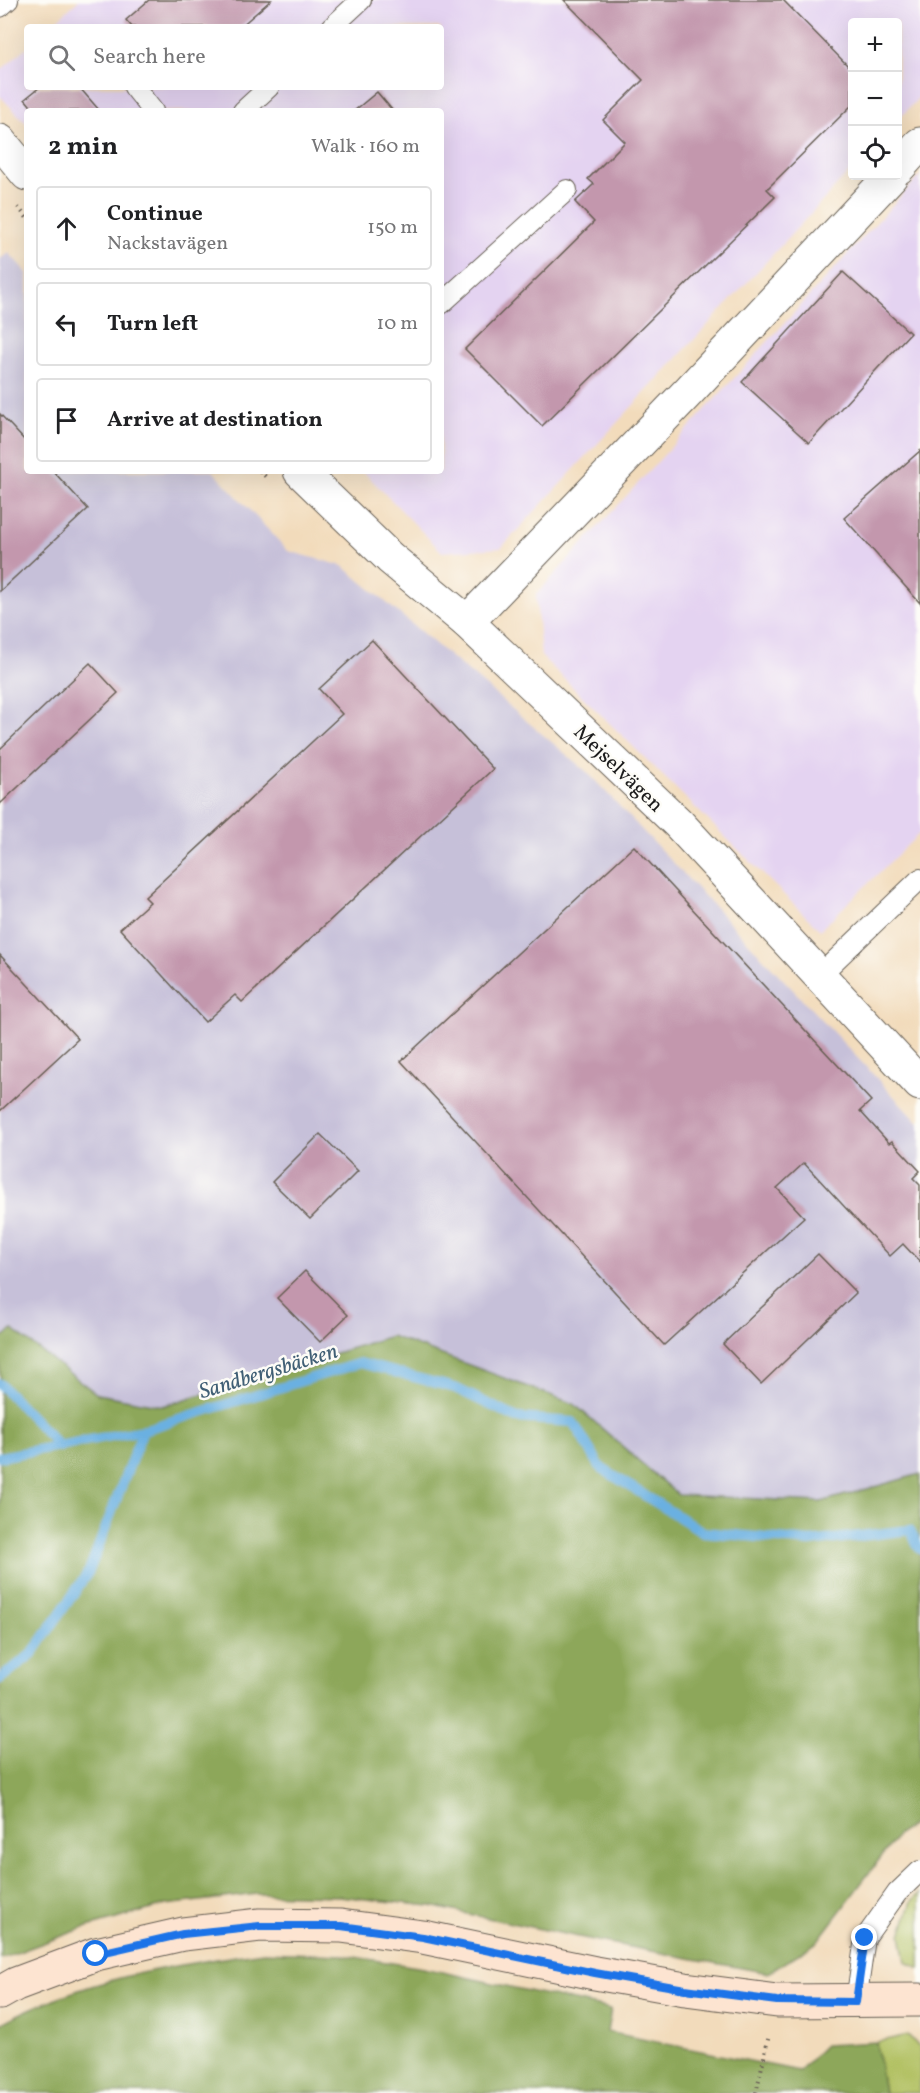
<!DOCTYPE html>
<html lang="en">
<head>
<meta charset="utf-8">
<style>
  body { margin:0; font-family:Vollkorn,serif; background:#f6f6f6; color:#202124 }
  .controls { position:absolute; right:18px; top:18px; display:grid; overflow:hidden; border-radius:6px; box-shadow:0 6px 24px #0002 }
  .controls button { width:54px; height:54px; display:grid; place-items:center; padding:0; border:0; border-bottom:2px solid #e0e0e0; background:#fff; color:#202124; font:30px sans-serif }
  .stop { position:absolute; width:18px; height:18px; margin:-14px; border:4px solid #1a73e8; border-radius:50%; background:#fff }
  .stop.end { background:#1a73e8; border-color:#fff; box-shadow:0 2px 6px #0008 }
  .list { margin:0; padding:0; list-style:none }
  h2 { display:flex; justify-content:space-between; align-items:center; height:78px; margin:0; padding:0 24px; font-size:26px }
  h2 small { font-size:20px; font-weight:400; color:#757577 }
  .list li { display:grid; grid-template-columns:39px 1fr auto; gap:18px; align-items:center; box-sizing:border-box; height:84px; margin:0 12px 12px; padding:0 12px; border:2px solid #e0e0e0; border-radius:6px }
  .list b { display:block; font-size:22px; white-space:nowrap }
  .list p { margin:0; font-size:20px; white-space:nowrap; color:#757577 }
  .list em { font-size:20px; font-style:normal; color:#757577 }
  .icon { flex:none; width:33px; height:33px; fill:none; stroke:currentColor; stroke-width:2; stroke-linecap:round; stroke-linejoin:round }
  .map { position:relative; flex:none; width:920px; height:2093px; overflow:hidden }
  .search { position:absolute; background:#fff; box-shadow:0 6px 24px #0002; left:24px; top:24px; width:420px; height:66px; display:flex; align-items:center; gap:15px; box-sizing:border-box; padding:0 21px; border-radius:6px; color:#757577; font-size:22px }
  .panel { position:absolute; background:#fff; box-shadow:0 6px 24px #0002; left:24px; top:108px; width:420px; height:366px; border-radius:6px }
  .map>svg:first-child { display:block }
</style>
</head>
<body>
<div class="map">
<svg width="920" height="2093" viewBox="0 0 920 2093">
  <rect width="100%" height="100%" fill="#fdfcf7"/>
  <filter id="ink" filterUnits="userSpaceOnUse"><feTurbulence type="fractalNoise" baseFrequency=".0167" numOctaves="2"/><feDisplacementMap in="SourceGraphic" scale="12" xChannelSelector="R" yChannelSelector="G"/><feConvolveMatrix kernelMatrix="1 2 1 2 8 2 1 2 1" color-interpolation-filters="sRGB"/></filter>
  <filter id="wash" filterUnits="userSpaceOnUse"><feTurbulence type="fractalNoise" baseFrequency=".008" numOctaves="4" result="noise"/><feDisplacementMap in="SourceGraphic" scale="24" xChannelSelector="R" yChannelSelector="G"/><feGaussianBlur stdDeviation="1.35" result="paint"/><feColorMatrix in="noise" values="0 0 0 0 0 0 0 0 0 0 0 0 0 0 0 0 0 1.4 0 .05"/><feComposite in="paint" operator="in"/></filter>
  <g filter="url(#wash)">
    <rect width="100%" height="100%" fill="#f2dbbb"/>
    <g fill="#e4d3f1">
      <path d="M79,0H920V96L898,120V22H852V169L501,548L442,552L363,471H441V111H27V124L0,96V71L27,47V87H441V27H49Z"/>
      <path d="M920,175V833L820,930L541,656L536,595Z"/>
    </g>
    <path fill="#c6c0d9" d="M9,253L27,273V471H213L288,551L343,566L587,772L920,1124V1474L821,1502L678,1495L574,1404L391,1336L163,1406L97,1394L13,1330L0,1339V259Z"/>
    <g fill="#b2c164" stroke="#676e40" stroke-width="1.5">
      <path d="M920,1893V1969L906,1962L901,1935L912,1901Z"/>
      <path d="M908,2035L920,2048V2093H884L876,2042Z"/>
    </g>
    <g fill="#8da75a" stroke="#54623b" stroke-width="1.5">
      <path d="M13,1330L97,1394L163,1406L391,1336L574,1404L678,1495L821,1502L920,1474V1818L897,1836L816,1943L768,1973L598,1941L430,1906L339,1896L257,1894L166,1905L84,1928L0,1959V1339Z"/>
      <path d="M263,1952L342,1955L424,1968L611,2009L607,2032L799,2071L825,2045L876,2042L884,2093H0V2024C81,1979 173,1965 263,1952Z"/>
    </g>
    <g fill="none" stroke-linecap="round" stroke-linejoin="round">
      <g stroke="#6bb0e1" stroke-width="10">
        <path d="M0,1384L60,1447"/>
        <path d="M0,1457L143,1430"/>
        <path d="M0,1679L33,1653L89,1571L143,1430L360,1363L455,1388L517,1418L573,1422L601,1468L703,1532L810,1542L910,1530L920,1549"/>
      </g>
    </g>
    <g id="blocks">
      <g fill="#c397ad">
        <path d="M149,0H271L240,27H132L126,20Z"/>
        <path d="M564,0H783L852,70V105L767,189L775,197L542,426L465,349L594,222L575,202L594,184L588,179L625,142L603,120L643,80Z"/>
        <path d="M40,87H79L100,111H35L25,99Z"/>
        <path d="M377,92L393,111H354Z"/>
        <path d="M843,272L910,333L809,443L742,382Z"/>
        <path d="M0,414L27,443V471H53L88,509L0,591Z"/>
        <path d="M920,451V603L844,518Z"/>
        <path d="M372,640L493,769L242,1002L235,995L205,1022L120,929L150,902L145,897L342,714L319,689Z"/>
        <path d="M90,663L118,693L0,804V749Z"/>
        <path d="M634,846L871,1101L860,1111L889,1143L892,1141L920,1171L913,1178L920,1185V1262L903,1244L890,1256L804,1163L777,1188L804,1217L664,1345L401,1061Z"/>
        <path d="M0,955L78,1039L0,1111Z"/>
        <path d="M320,1134L358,1171L310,1219L272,1182Z"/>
        <path d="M818,1254L856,1293L761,1384L723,1344Z"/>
        <path d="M305,1271L348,1315L320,1342L277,1298Z"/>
      </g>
    </g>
  </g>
  <g filter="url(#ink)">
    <use href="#blocks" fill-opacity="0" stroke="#675f54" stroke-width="1.5"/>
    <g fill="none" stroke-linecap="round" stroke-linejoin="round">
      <defs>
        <g id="lane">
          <path d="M0,7L8,0"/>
          <path d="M332,27L361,0"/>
          <path d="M134,87L153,111"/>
          <path d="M243,111L269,87"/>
          <path d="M441,304L567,190"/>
          <path d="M820,975L920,879"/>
          <path d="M856,2002L865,1938L897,1893L920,1871"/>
        </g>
        <g id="street">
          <path d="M0,141L27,174"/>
          <path d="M898,168L920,144"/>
          <path d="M300,471L390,558L467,622L678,823L920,1084"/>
          <path d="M467,622L689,391L891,176"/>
        </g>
        <path id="secondary" d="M0,1993L16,1984L96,1954L183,1934L260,1925L341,1926L423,1937L595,1973L685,1989L777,2001L920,2000"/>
      </defs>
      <use href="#lane" stroke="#675f54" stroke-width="22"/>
      <use href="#street" stroke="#675f54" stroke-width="35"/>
      <use href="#secondary" stroke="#675f54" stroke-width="35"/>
      <g stroke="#675f54" stroke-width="4" stroke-dasharray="1.5 4.5" stroke-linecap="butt">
        <path d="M18,207L27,218"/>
        <path d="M260,471L266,477"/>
        <path d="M756,2093L769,2035"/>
      </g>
      <use href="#lane" stroke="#fff" stroke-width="20"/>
      <use href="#street" stroke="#fff" stroke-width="33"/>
      <use href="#secondary" stroke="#fde4d1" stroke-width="33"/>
    </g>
  </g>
  <g fill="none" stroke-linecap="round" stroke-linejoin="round" filter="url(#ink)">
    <path stroke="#1a73e8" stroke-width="8" d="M96,1954L183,1934L260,1926H341L423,1937L595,1973L685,1989L777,2001L856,2002L865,1938"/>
  </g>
  <g text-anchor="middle" stroke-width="5" stroke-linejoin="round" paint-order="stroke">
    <g font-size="21" fill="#1c1c1c" stroke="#fdfcf7">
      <text transform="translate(619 768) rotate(44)" y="7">Mejselvägen</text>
    </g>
    <g font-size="22" font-style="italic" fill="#405f75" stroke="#fdfcf7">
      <text transform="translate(268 1370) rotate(-17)" y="8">Sandbergsbäcken</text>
    </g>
  </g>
</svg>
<div class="controls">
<button>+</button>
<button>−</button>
<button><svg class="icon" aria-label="locate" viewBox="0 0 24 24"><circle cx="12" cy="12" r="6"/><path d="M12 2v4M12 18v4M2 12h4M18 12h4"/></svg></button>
</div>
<div class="stop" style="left:96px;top:1954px"></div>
<div class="stop end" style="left:865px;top:1938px"></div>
<div class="search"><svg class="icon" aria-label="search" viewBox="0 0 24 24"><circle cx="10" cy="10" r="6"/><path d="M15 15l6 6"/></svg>Search here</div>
<section class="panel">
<h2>2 min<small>Walk · 160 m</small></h2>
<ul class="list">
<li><svg class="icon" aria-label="ahead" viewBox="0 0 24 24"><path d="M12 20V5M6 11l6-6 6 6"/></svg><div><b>Continue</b><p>Nackstavägen</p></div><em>150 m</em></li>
<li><svg class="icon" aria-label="left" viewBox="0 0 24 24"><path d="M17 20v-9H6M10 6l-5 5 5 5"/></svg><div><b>Turn left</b></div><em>10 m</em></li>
<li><svg class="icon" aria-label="arrive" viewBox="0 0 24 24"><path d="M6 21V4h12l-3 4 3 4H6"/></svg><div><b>Arrive at destination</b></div></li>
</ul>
</section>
</div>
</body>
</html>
